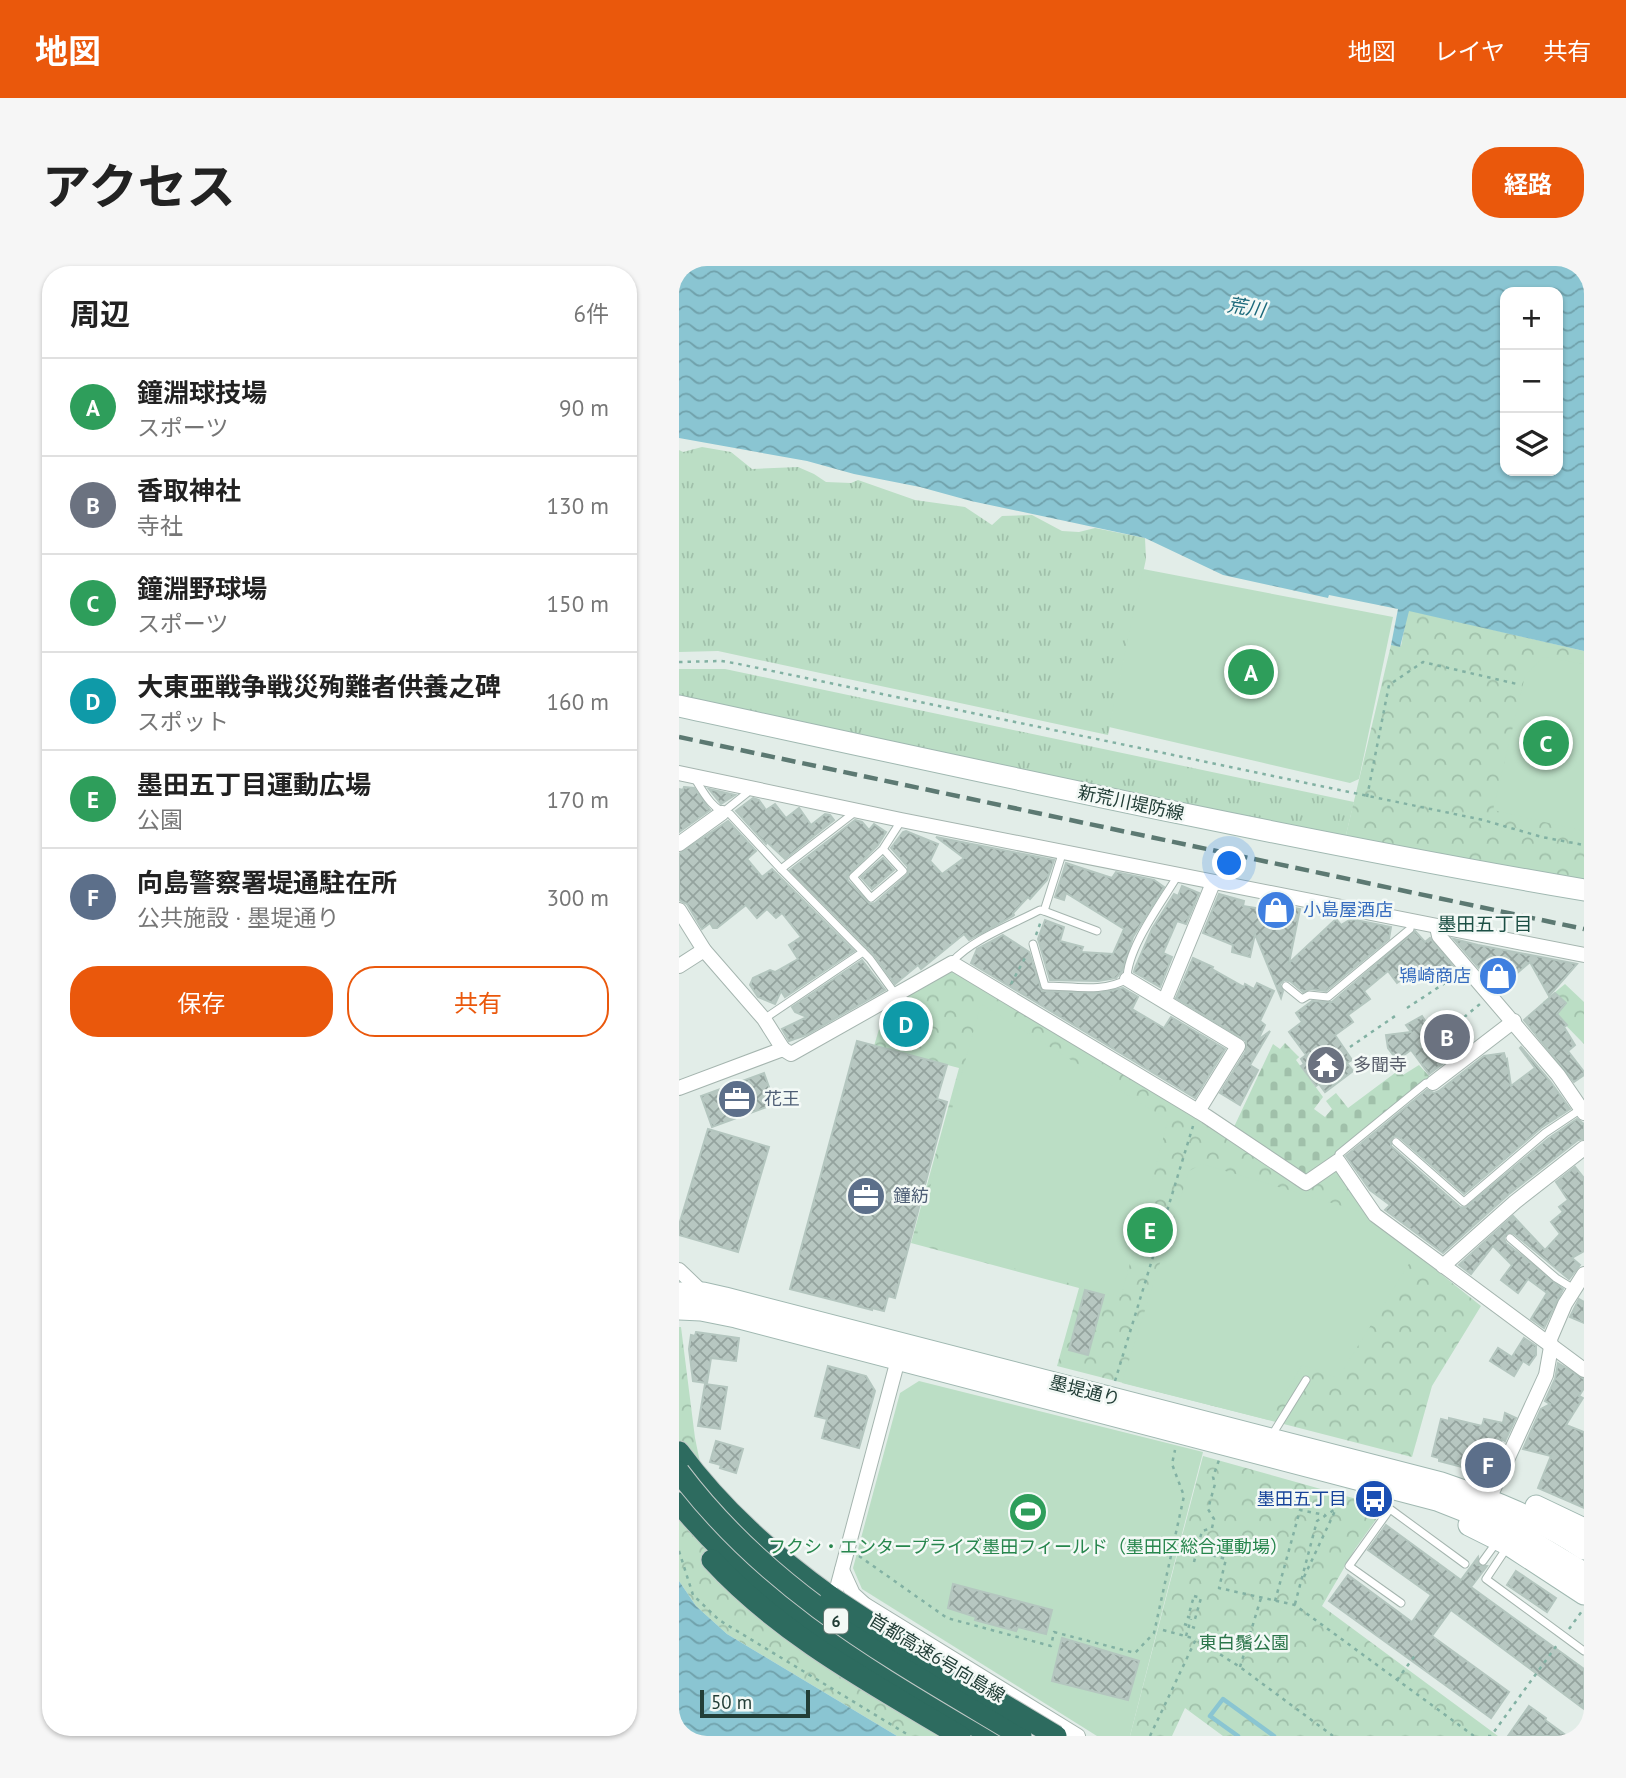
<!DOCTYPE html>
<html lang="ja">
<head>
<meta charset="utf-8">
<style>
  body { margin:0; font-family:"PT Sans","Noto Sans JP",sans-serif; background:#f6f6f6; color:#222 }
  .controls { position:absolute; right:21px; top:21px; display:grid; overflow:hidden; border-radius:14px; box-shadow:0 2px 5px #0004 }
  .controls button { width:63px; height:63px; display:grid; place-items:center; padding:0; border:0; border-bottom:2px solid #e0e0e0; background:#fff; color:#222; font:35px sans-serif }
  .scale { position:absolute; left:21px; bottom:18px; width:110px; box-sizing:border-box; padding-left:7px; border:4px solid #223e37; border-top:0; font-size:19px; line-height:24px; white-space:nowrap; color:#223e37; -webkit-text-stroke:5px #f3f9f6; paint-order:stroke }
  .you { position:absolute; left:551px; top:598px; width:24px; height:24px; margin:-18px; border:5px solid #fff; border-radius:50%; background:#1a73e8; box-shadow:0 0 0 10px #1a73e833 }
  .badge { display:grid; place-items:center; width:46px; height:46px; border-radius:50%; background:#ea580c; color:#fff; font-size:23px; font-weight:700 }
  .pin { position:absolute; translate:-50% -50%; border:4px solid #fff; box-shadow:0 2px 7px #0006 }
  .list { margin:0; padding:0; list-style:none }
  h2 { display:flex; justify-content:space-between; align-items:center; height:91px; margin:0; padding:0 28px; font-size:30px }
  h2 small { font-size:23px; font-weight:400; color:#767676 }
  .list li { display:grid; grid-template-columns:46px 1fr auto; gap:21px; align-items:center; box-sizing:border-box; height:98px; padding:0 28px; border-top:2px solid #e0e0e0 }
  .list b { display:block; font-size:26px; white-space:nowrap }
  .list p { margin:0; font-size:23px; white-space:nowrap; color:#767676 }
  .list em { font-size:23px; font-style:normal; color:#767676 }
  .actions { display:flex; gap:14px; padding:21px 28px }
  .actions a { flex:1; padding:16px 0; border:2px solid #ea580c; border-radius:28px; text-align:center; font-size:24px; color:#ea580c }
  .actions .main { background:#ea580c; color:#fff }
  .icon { flex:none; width:38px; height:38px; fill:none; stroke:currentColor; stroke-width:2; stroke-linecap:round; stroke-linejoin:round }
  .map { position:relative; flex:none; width:905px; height:1470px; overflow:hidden; border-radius:28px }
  header { display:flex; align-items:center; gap:42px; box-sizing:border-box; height:98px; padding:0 35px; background:#ea580c; color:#fff }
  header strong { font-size:33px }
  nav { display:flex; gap:38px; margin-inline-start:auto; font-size:24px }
  .intro { display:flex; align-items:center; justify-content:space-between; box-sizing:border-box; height:168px; padding:0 42px }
  h1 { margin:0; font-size:49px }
  .button { padding:18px 32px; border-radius:28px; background:#ea580c; color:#fff; font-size:24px; font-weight:700 }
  main { display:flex; gap:42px; padding:0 42px }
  aside { flex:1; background:#fff; border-radius:28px; box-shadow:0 2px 5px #0004 }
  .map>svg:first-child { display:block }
</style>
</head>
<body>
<header>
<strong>地図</strong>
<nav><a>地図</a><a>レイヤ</a><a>共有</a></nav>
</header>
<div class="intro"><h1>アクセス</h1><a class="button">経路</a></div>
<main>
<aside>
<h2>周辺<small>6件</small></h2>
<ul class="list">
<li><span class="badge" style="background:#2e9e5b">A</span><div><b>鐘淵球技場</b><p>スポーツ</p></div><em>90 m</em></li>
<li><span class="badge" style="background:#6b7280">B</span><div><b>香取神社</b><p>寺社</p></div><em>130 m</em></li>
<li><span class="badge" style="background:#2e9e5b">C</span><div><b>鐘淵野球場</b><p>スポーツ</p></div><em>150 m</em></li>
<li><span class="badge" style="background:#0f9aa8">D</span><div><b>大東亜戦争戦災殉難者供養之碑</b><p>スポット</p></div><em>160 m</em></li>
<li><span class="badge" style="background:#2e9e5b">E</span><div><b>墨田五丁目運動広場</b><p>公園</p></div><em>170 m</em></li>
<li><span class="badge" style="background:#5c6f8a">F</span><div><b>向島警察署堤通駐在所</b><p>公共施設 · 墨堤通り</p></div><em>300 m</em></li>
</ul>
<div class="actions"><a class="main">保存</a><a>共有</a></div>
</aside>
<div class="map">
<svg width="905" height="1470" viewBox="0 0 905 1470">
  <defs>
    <pattern id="grass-tufts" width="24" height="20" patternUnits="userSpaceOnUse" patternTransform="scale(1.75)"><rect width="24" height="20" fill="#bbdec5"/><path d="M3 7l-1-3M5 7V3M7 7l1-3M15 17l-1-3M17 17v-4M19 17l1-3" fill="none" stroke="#a0c0aa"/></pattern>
    <pattern id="forest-crowns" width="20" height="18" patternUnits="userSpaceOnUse" patternTransform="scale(1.75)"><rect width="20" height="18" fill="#bbdec5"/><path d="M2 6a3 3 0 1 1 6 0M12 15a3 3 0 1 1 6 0" fill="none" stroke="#a0c0aa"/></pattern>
    <pattern id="cemetery-stones" width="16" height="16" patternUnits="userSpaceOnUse" patternTransform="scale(1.75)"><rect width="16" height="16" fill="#bbdec5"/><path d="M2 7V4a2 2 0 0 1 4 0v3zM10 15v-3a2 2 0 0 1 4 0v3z" fill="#a0c0aa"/></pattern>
    <pattern id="water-waves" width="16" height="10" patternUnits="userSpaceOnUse" patternTransform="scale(1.75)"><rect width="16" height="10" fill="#8ac5d2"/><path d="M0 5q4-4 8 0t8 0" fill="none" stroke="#70a1ab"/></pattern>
    <pattern id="building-cross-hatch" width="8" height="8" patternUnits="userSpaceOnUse" patternTransform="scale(1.75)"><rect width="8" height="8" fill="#b7c7c1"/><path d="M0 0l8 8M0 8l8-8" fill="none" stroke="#94a39e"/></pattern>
  </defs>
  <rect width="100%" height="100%" fill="#e2ede8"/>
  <g fill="url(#grass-tufts)">
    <path d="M23,181L52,186L73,203L119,201L135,208L147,216L172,217L179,214L236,234L286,241L313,259L323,250L353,249L383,265L400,266L416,262L466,272L467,293L429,469L39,385L0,386V184L4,186Z"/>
    <path d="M0,403H46L675,536L666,573L0,431Z"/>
  </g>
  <g fill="url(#forest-crowns)">
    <path d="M729,344L905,385V617L666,573L712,379L722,380Z"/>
    <path d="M273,704L591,897L625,924L658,903L691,951L802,1040L753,1120L733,1191L378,1100L400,1022L232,977L280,802L195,780L206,743Z"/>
    <path d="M886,718L905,736V778L864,736Z"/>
    <path d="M0,1061H2L16,1172L23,1206L293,1470H218L48,1368L17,1340L0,1315Z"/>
    <path d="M524,1190L706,1241L676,1283L643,1340L819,1470H544L506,1442L493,1470H451Z"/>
  </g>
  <path fill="url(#cemetery-stones)" d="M606,777L620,791L617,794L644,831L635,843L646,851L653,843L647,835L657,827L669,842L720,804L724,809L740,799L751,811L627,911L554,863L594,778L601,783Z"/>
  <g fill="#bbdec5">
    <path d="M464,303L714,351L680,513L671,517L430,461Z"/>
    <path d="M864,391L905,398V565L814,544L846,410Z"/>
    <path d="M302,738L489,854L442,1031L236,976Z"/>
    <path d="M523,898L683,946L736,988L659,1112L623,1099L590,1154L443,1117L510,905Z"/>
    <path d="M240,1115L524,1186L451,1470H418L183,1323L174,1302L221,1127Z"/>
  </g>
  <g fill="url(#water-waves)" fill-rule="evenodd">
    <path d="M0,0H905V385L730,345L721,381L712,379L719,343L650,329L649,332L544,309L466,272L292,235L241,221L175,208L128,195L0,172ZM879,26V205H826V26Z"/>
    <path d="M0,1315L17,1340L48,1368L218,1470H0Z"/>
  </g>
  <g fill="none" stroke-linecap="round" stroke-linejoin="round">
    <path stroke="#8ac5d2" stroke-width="4.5" d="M559,1470L531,1450L544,1433L595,1470"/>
  </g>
  <g fill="url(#building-cross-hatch)" stroke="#b4c6bf" stroke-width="2">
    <path d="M5,521L15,522L31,544L0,566V523L4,524Z"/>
    <path d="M30,523L56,529L42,538Z"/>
    <path d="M74,532L80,534L87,544L96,538L107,552L120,542L132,559L146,548L151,549L155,554L106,593L88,576L87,578L57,545Z"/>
    <path d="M176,554L183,556L190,564L195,558L207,566L199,579L168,610L169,615L191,638L196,637L229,608V601L212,582L224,566L227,565L259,578L251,595L263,608L285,592L257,571L375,594L368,614L351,633L349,631L334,647L335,649L334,650L290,674L285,668L242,703L239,699L216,718L195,689L111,604Z"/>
    <path d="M49,555L77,585L68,593L83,611L93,603L175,685L106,731L102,725L96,738L79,731L71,719L74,712L91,704L96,706L119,693L110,679L122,671L103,647L97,652L88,643L78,652L67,639L38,662H34L31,657L23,663L8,638L0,634V588Z"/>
    <path d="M204,592L215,604L193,623L182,611Z"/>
    <path d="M387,597L433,612L437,606L475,614L485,621L454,671L443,705L437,712L419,715L371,714L359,673L366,654L385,661L381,675L404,681L402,686L434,688L445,663L387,627L385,634L376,631Z"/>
    <path d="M503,620L520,627L507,658L498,655L484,687L493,691L481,721L455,706L456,702L473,663L495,628L499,630Z"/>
    <path d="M540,628L565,635L564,640L589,644L591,637L621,643L610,697L657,653L662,659L672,653L712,661L710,673L647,725L631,723L624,726L611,715L605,714L601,718L604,725L602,732L576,668L571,691L553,686L554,679L524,667Z"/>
    <path d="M736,665L746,676L751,672L777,704L768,711L764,704L748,716L738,703L718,717L709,705L685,725L691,733L669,749L674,756L656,769L673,794L668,797L674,805L646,826L640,818L637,820L622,800L625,798L622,793L627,789L610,766L623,756L617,747L633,735L653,736Z"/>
    <path d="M324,669L350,686L363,725L419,727L444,722L459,731L453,743L485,762L492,751L546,783L516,832L292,697L298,683Z"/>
    <path d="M775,673L799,679L898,698L870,730L851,696L836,709L834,707L818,723Z"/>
    <path d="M514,692L534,701L533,703L565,721L566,718L575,723L578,717L595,725L581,755L586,759L579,774L591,765L571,799L579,804L561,839L541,827L567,785V775L497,732Z"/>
    <path d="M183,694L206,724L127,769L110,775L103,763L128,751L116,746L113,741Z"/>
    <path d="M876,727L887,737L878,748L888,759L885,761L896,779L889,785L905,806V809L895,816L845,754Z"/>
    <path d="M743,750L755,769L768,758L779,772L769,780L776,788L750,808L732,784L718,794L709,782L707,769L732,766L727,759Z"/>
    <path d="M178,775L268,799L258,833L268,836L216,1032L209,1030L205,1045L193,1042V1044L111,1023Z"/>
    <path d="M842,781L871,815L891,843L862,862L785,928L720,871L716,870L712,873V880L781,941L786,942L870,872L898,853L905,858V873L899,874L830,928L764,987L706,944L711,939L691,924L667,890L748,824L755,827L760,825L805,790L825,787L827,794L828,793L832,820L856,802L841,782Z"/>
    <path d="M85,807L96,838L33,861L22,830Z"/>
    <path d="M29,863L90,881L59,986L0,969V959Z"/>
    <path d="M896,901L905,912V985L893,992L901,999L890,1013L834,967H828L825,972L827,977L884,1023L865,1062L852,1053L868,1027L849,1013L839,1027L822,1014L833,999L814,980L792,1008L780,999L834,950L866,984L881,968L872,956L884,946L880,941L889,934L877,916Z"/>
    <path d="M406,1024L425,1029L409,1089L390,1084Z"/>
    <path d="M900,1033L905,1036V1057L891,1051Z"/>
    <path d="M17,1066L60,1072L57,1095L32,1092L28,1117L14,1115L10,1083L12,1069L16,1070Z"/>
    <path d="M845,1072L857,1080V1089L850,1099L844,1095L835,1110L811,1095L819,1082L833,1091Z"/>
    <path d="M879,1097L905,1113V1122L900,1130L904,1132L887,1159L905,1166V1242L859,1222L872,1190L844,1183L862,1143L871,1138L866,1135L876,1113Z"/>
    <path d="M149,1100L187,1110L196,1125L180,1182L143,1172L148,1153L136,1150Z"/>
    <path d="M26,1118L48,1121L41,1163L19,1160Z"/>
    <path d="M826,1147L837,1152L826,1175L823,1173L817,1194L810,1208L760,1195V1192L753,1190L762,1153L770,1155V1152L803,1160L805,1153L824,1157Z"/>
    <path d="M37,1175L64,1183L57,1207L41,1202L42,1199L31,1196Z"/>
    <path d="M707,1259L782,1314L799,1291L800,1299L808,1300L792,1321L905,1403V1443L772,1344L753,1370L830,1426L812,1452L650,1335L669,1309L733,1356L752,1329L689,1284Z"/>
    <path d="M837,1305L877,1332L868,1346L828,1319Z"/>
    <path d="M274,1318L373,1344L367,1368L339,1361L337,1365L296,1354L297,1351L269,1342Z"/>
    <path d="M383,1372L460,1395L449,1434L373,1415Z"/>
    <path d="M850,1440L867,1452L866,1454L888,1470H829Z"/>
  </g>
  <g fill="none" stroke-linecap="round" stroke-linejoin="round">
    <defs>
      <g id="lane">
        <path d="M15,511C23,524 34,546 51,548L102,603"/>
        <path d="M176,546L102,603L191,693L217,729"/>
        <path d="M43,547L68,527L70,522"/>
        <path d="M204,583L224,605L192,632L174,611L204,583L222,555"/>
        <path d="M365,645L418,665"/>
        <path d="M354,678L366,720C392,720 426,727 448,713C448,682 483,636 499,609"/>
        <path d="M273,696C292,674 334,658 361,644L365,645L384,585"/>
        <path d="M607,720L623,733L630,729L649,731L731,663L732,655"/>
        <path d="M85,753L184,686"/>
        <path d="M717,876L785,936L866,867L902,843"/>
        <path d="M659,895L660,888L747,817H754"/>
        <path d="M831,972L877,1012L895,1023"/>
        <path d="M593,1169L627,1114"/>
        <path d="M829,1280L807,1313L905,1385"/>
        <path d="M804,1295L817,1277"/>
        <path d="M722,1337L670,1300L711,1243L786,1298"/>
      </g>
      <g id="street">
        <path d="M0,507L222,554L905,689"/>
        <path d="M0,578L43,547"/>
        <path d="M0,644L25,684L85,753L104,783"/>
        <path d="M758,661L760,670L879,809L905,847"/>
        <path d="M0,700L25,684"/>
        <path d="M448,713L559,780L519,845"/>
        <path d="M486,734L534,617"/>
        <path d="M754,817L835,755"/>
        <path d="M0,822L104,783L112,788L273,697L527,850L627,917L659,895L696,949L905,1104"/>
        <path d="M764,1000L836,936L905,882"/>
        <path d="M0,1004L24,1027"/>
        <path d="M810,1233L867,1109L872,1081L871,1073L886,1038L905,1008"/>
        <path d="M163,1304L174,1328L185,1338L399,1470"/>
        <path d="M185,1338L199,1357"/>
        <path d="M155,1341L157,1326L221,1086"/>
      </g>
      <g id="secondary">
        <path d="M0,440C301,505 601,572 905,624"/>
        <path d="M0,1027H24L46,1032L762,1217C812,1234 861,1253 905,1283"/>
        <path d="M0,1043L22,1044L57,1051L758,1234L834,1264L905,1307"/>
        <path d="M857,1240L905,1263"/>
        <path d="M790,1259L830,1279L905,1328"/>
      </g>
      <g id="highway">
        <path d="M0,1186C43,1244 94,1289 152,1331"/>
        <path d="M0,1237C84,1340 201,1404 314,1470"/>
        <path d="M33,1294C102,1369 194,1418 281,1470"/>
      </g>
    </defs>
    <use href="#lane" stroke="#a5b5af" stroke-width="9"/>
    <use href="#street" stroke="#a5b5af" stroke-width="16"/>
    <use href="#secondary" stroke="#a0b8b1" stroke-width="23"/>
    <use href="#highway" stroke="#c1c9c7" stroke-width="23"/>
    <g stroke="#82b1a3" stroke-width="2.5" stroke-dasharray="3.5 5" stroke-linecap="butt">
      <path d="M0,396L42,395L55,397L804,554L863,571L905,579"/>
      <path d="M688,531L710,419L744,396L838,418"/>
      <path d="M357,669L362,655"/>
      <path d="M332,718L347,690"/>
      <path d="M728,742L775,711"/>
      <path d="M778,759L789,773"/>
      <path d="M772,762L801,738"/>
      <path d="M671,781L719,748"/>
      <path d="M436,1115L514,860"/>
      <path d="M0,1285L14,1329L40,1354L231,1470"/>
      <path d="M517,1285L547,1293L540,1322L616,1339L795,1470"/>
      <path d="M180,1290L268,1352L372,1380L375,1366L456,1387L475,1367L505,1230L493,1198L496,1184"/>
      <path d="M515,1296L523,1265L533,1262L535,1253L529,1243L536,1218L534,1211L540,1194"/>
      <path d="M625,1311L656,1245"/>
      <path d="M515,1330L522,1332L516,1353L509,1351Z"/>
      <path d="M596,1335L621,1244L646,1249"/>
      <path d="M616,1338L638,1255L658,1242L662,1225"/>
      <path d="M505,1358L516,1362"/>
      <path d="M890,1363L903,1345"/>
      <path d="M484,1364L517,1373"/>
      <path d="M507,1370L512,1353"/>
      <path d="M561,1401L582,1332"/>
      <path d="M718,1414L737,1388"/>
      <path d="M471,1470L517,1373L561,1401L654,1470"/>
      <path d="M809,1470H812L878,1379"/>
    </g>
    <use href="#lane" stroke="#fff" stroke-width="7"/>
    <use href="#street" stroke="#fff" stroke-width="14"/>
    <use href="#secondary" stroke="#fff" stroke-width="21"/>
    <use href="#highway" stroke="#2d6b5f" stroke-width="21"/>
    <path stroke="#5c7972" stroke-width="4.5" stroke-dasharray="14 7" stroke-linecap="butt" d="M0,471L905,663"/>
    <defs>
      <g id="highway-bridge">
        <path d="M0,1206C92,1328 214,1393 342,1470"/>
        <path d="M152,1331L219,1375L377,1470"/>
      </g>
    </defs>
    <use href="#highway-bridge" stroke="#c1c9c7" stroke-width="23" stroke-linecap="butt"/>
    <use href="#highway-bridge" stroke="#2d6b5f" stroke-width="21"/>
  </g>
  <defs>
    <symbol id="shop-disc" viewBox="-11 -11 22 22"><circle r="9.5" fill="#3f7fe0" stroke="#f3f9f6"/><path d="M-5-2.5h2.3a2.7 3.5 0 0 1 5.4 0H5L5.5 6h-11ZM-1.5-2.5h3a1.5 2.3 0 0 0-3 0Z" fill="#fff"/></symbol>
    <symbol id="temple-disc" viewBox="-11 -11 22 22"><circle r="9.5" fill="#6b7280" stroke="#f3f9f6"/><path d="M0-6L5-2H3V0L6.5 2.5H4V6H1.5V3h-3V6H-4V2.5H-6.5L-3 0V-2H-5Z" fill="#fff"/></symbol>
    <symbol id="office-disc" viewBox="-11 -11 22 22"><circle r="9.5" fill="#5c6f8a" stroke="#f3f9f6"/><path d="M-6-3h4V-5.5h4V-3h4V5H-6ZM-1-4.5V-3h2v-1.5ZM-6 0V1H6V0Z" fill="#fff"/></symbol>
    <symbol id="bus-disc" viewBox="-11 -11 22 22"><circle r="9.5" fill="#1a4fb4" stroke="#f3f9f6"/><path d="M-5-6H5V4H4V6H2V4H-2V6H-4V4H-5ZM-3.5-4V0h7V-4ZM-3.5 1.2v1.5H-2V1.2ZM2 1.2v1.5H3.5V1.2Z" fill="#fff"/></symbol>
    <symbol id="stadium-disc" viewBox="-11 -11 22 22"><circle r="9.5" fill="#2e9e5b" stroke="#f3f9f6"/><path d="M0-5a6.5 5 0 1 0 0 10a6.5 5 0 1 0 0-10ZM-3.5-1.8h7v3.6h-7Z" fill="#fff"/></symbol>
  </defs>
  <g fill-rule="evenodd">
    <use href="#shop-disc" x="575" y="622" width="44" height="44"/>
    <use href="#shop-disc" x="797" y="688" width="44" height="44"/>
    <use href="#temple-disc" x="625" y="777" width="44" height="44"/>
    <use href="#office-disc" x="36" y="811" width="44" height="44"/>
    <use href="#office-disc" x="165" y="908" width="44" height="44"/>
    <use href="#bus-disc" x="673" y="1211" width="44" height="44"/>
    <use href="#stadium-disc" x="327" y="1224" width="44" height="44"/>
  </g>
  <g text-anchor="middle" stroke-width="5" stroke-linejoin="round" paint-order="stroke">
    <rect fill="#f3f9f6" stroke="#617670" stroke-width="2" x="145" y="1342.5" width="24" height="25" rx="5"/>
    <g font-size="16" font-weight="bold" fill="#223e37">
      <text x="157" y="1361">6</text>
    </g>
    <g font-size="18" fill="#223e37" stroke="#f3f9f6">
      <text transform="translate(452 537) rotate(12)" y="6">新荒川堤防線</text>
      <text transform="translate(406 1125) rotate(14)" y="6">墨堤通り</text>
      <text transform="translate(258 1392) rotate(31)" y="6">首都高速6号向島線</text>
    </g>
    <g font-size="18" fill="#366cbe" stroke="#f3f9f6" text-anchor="start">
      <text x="624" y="650">小島屋酒店</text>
      <text x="792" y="716" text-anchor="end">鴇崎商店</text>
    </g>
    <g font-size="18" fill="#5b616d" stroke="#f3f9f6" text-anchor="start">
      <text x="674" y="805">多聞寺</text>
    </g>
    <g font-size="18" fill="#4e5e75" stroke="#f3f9f6" text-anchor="start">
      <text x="85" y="839">花王</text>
      <text x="214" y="936">鐘紡</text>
    </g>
    <g font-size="18" fill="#164399" stroke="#f3f9f6" text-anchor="end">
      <text x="668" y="1239">墨田五丁目</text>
    </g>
    <g font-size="18" fill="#27864d" stroke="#f3f9f6">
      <text x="349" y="1287">フクシ・エンタープライズ墨田フィールド（墨田区総合運動場）</text>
    </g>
    <g font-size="18" fill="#2b754a" stroke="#f3f9f6">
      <text x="565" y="1383">東白鬚公園</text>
    </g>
    <g font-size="19" font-style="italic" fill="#1b697b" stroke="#f3f9f6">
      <text transform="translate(567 41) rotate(9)" y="7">荒川</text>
    </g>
    <g font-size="19" fill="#1d5045" stroke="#f3f9f6">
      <text x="806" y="665">墨田五丁目</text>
    </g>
  </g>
</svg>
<div class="controls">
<button>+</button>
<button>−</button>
<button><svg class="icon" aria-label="layers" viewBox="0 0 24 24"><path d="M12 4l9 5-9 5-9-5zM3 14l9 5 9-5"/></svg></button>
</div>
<div class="scale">50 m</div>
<div class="you"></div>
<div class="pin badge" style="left:572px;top:406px;background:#2e9e5b">A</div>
<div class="pin badge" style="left:768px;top:771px;background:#6b7280">B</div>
<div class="pin badge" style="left:867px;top:477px;background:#2e9e5b">C</div>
<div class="pin badge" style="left:227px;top:758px;background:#0f9aa8">D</div>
<div class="pin badge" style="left:471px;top:964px;background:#2e9e5b">E</div>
<div class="pin badge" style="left:809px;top:1199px;background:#5c6f8a">F</div>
</div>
</main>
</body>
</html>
